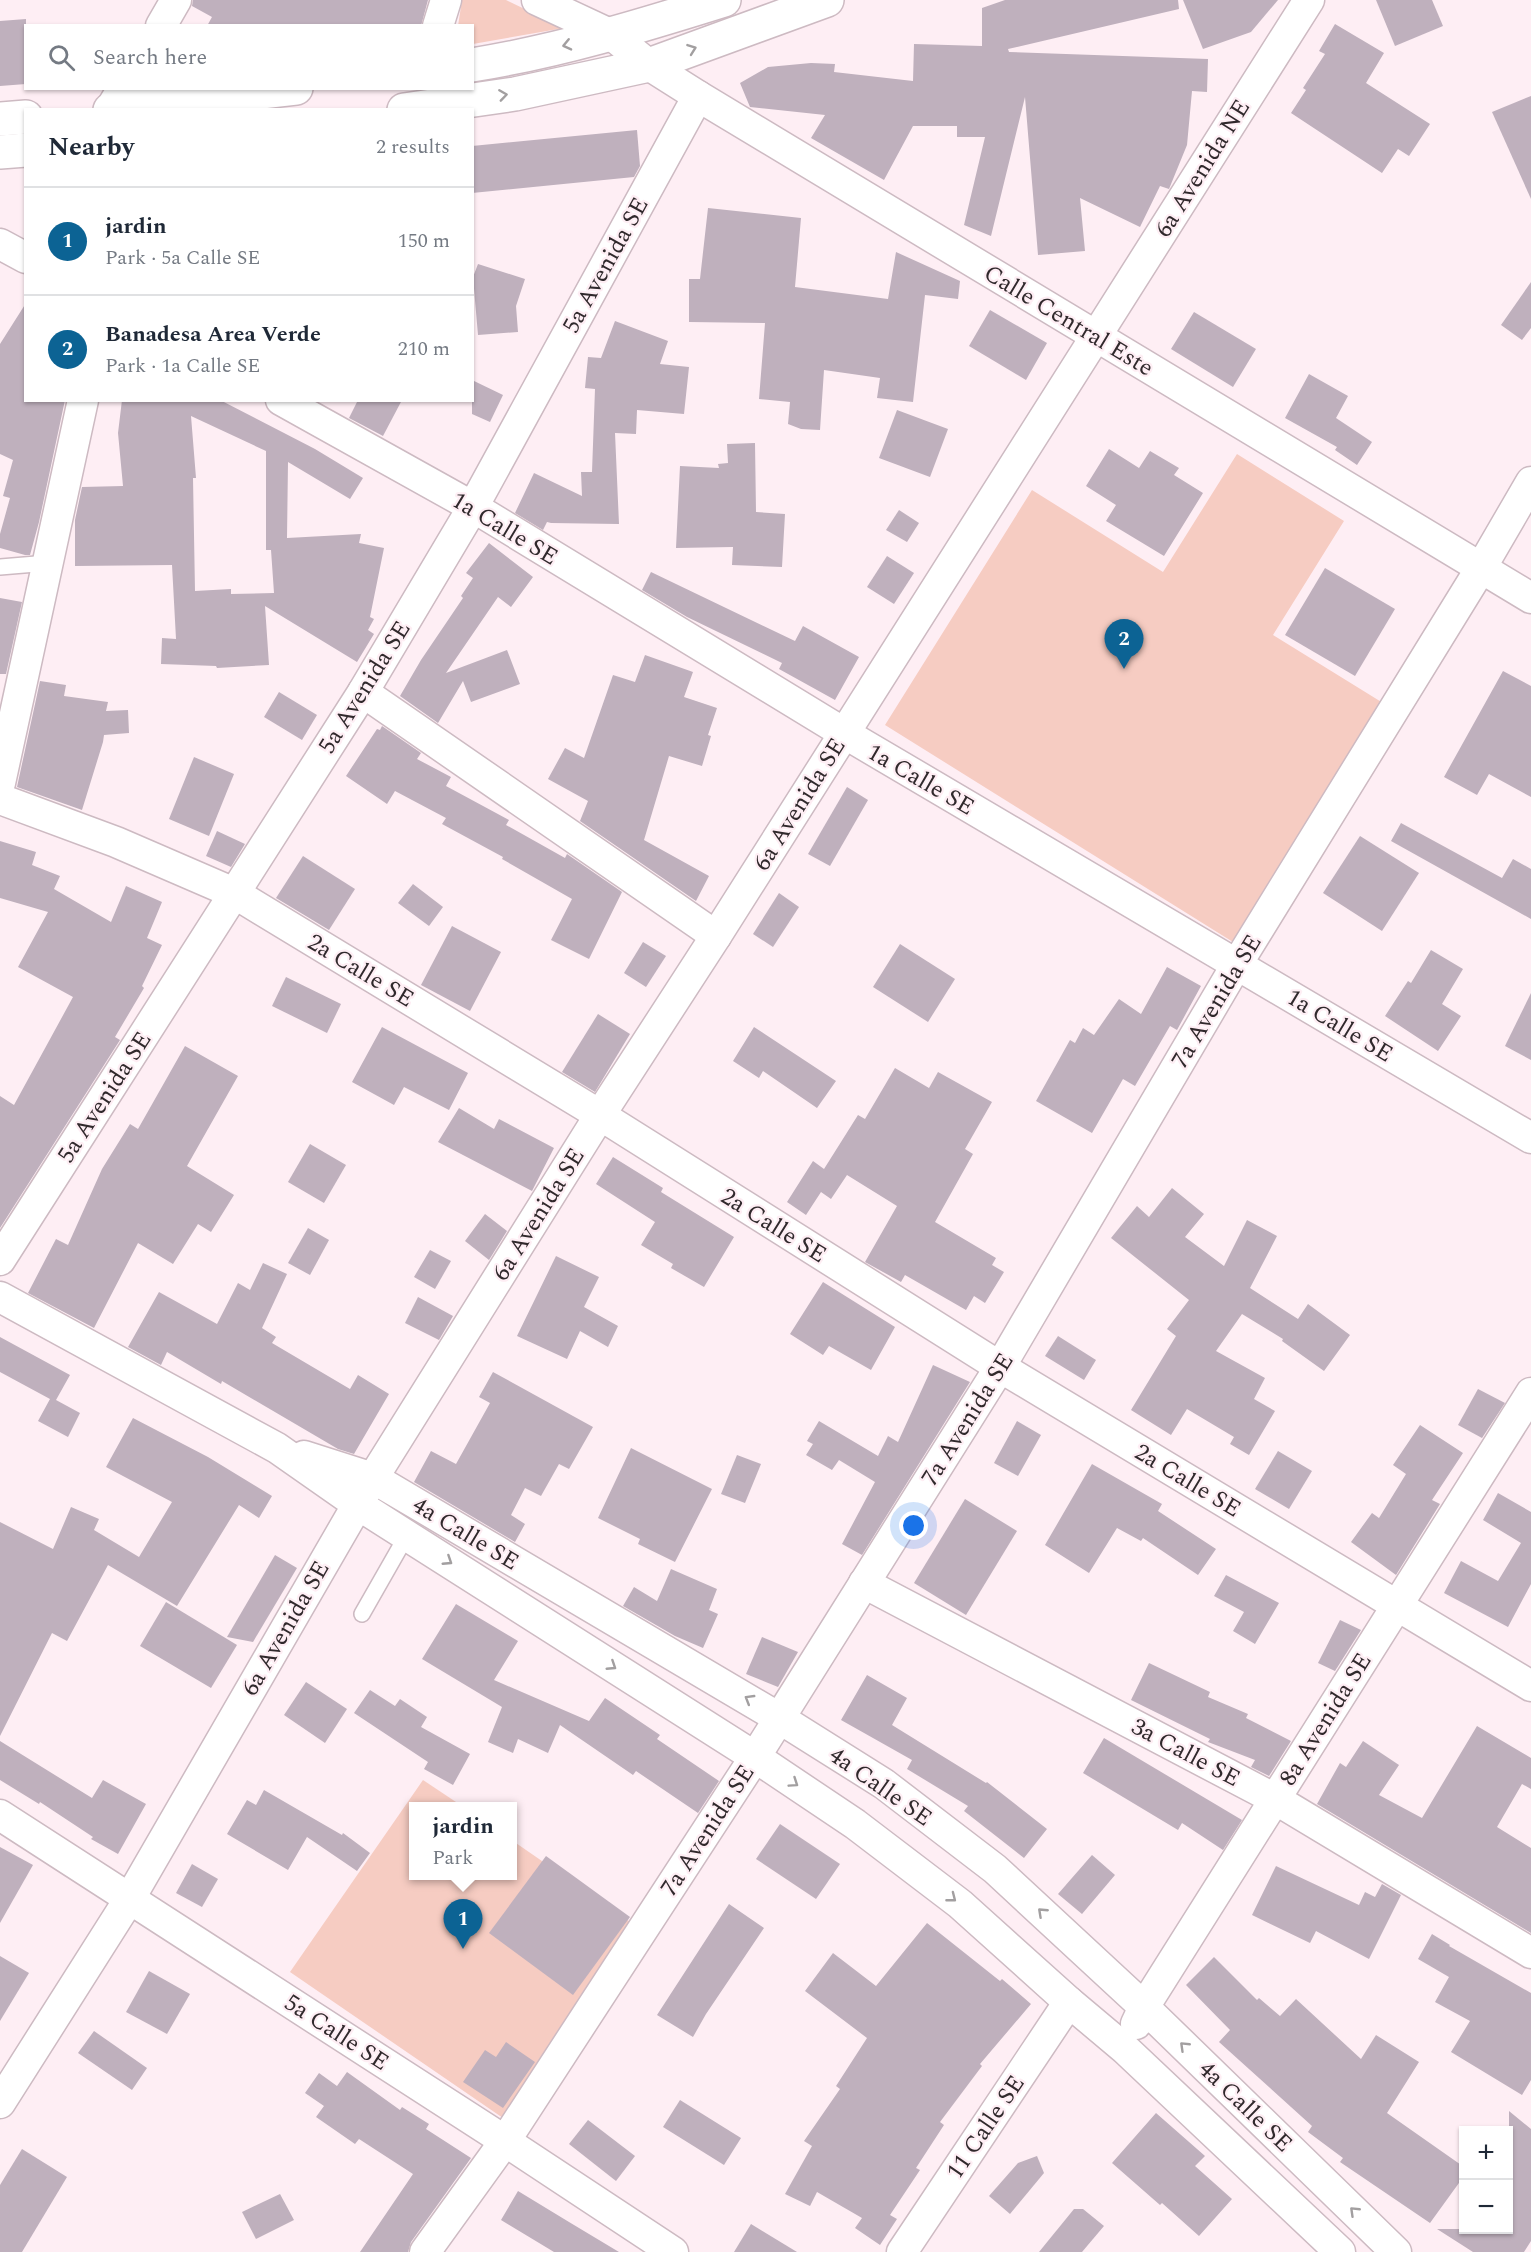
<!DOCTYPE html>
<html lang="en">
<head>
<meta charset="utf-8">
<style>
  body { margin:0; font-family:Spectral,serif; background:#f2f2f3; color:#1f2937 }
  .controls { position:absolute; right:18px; bottom:18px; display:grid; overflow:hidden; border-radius:0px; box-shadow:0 2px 4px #0004 }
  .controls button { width:54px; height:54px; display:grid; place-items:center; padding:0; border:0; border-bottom:2px solid #e0e1e3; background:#fff; color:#1f2937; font:30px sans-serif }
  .you { position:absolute; left:914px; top:1526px; width:21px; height:21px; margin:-15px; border:4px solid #fff; border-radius:50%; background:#1a73e8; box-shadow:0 0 0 9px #1a73e833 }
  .badge { display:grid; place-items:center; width:39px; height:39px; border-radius:50%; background:#0c6394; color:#fff; font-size:20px; font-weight:700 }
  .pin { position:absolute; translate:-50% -50px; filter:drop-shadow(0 2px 3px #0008) }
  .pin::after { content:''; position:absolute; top:32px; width:21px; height:18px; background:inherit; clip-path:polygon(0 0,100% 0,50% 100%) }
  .popup { position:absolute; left:409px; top:1802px; width:108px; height:78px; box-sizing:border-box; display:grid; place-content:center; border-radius:0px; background:#fff; filter:drop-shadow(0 2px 4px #0005); font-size:20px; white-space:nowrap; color:#747a83 }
  .popup b { font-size:22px; color:#1f2937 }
  .popup::after { content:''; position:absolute; left:50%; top:100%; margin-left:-12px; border:12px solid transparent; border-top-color:#fff }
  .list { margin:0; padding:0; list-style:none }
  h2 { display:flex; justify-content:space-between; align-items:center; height:78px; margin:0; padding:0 24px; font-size:26px }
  h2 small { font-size:20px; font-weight:400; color:#747a83 }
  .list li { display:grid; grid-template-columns:39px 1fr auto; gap:18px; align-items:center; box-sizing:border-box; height:108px; padding:0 24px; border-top:2px solid #e0e1e3 }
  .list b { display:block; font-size:22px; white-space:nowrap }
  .list p { margin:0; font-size:20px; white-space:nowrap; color:#747a83 }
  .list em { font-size:20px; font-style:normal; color:#747a83 }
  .icon { flex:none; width:33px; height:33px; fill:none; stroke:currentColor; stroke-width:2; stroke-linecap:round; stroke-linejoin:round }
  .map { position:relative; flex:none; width:1531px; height:2252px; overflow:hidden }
  .search { position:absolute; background:#fff; box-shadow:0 2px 4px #0004; left:24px; top:24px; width:450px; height:66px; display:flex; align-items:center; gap:15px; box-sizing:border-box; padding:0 21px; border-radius:0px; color:#747a83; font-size:22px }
  .panel { position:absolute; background:#fff; box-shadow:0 2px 4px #0004; left:24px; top:108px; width:450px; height:294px; border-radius:0px }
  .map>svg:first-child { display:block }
</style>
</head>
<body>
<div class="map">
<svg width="1531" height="2252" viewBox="0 0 1531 2252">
  <rect width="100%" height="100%" fill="#feeef4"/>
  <g fill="#f6ccc2">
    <path d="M462,0H506L564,28L473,44L472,26H458Z"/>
    <path d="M1237,454L1344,521L1273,635L1383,703L1233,942L885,725L1032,490L1163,572Z"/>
    <path d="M423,1780L462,1806H414V1876H512L513,1841L636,1926L503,2118L290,1972Z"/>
  </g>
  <g fill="#bfb0bd" fill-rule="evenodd">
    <path d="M193,0H428L421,26H207L212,17L192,6Z"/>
    <path d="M1005,0H1178L1179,9L1008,49L1009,52L1208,59L1207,92L1192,91L1187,145L1169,189L1160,186L1140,227L1080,198L1085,251L1038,255L1025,97L991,236L964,225L985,137H957V126H913L884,180L811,138L825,115L750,107L740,83L768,67L811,63L835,64L834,72L913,81L914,44L982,46V8Z"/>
    <path d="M1183,0H1278L1251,32L1203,49Z"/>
    <path d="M1376,0H1432L1443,26L1395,46Z"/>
    <path d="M26,19V84L0,86V21Z"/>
    <path d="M1335,24L1384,53L1366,83L1430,124L1409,156L1398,149L1382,173L1291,113L1306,90L1303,88L1325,54L1319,51Z"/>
    <path d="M1531,96V199L1492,112Z"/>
    <path d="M637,130L640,166L634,177L472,193V146Z"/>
    <path d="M708,208L801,218L795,287L888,299L896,252L960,281L958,299L925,295L913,402L877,398L880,378L824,370L820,430L801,429L788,424L790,402L759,399L765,323L689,322V279H700Z"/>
    <path d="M478,264L525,279L516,306L518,332L478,335L473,277Z"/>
    <path d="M1531,282V328L1522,340L1501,325Z"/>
    <path d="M26,303V400H65L39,522L30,555H25L0,548V534L10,498L3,496L13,460L0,454V344Z"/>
    <path d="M990,310L1047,343L1026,380L969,346Z"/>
    <path d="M1194,312L1256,349L1233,387L1171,349Z"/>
    <path d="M615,321L668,341L660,364L689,367L684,414L637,410L636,434L615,433L619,524L551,523L547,522L543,530L515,513L534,473L582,496L581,472H592L595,389L585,388L588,357L601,358Z"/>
    <path d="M1309,374L1348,396L1336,418L1372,442L1357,465L1335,450L1337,447L1285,418Z"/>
    <path d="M472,380L503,395L490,422L472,414Z"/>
    <path d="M122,400H220L315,449L363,478L350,499L288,462L287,538L361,534L359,543L384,548L370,617L374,619L368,630L374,634L357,662L265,606L269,665L217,668L216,666L161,664L162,638L176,639L172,565L75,566V520L82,487L123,486L118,433ZM191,416L266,451V550H271L274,593L231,594V589L195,591L193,478H196Z"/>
    <path d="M358,400H402L383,436L349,418Z"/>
    <path d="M897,410L948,429L930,477L879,458Z"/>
    <path d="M755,443L756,512L785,514L782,567L732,565L733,547L676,548L680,466L719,468L718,464L728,463L727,444Z"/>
    <path d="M1109,449L1139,468L1150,451L1179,468L1174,475L1203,493L1164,556L1106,521L1116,505L1086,486Z"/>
    <path d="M899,510L919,523L907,542L886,530Z"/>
    <path d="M489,543L533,577L511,607L498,597L446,673L507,650L520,684L471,702L463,681L438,723L400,696L421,660L463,598L461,596L473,578L466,573Z"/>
    <path d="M887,556L914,573L894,604L867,587Z"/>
    <path d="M1325,568L1395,609L1355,676L1285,635Z"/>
    <path d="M651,572L795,641L803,626L859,657L835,700L779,669L782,663L687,617L642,590Z"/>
    <path d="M0,598L22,602L6,674H0Z"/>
    <path d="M645,655L693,672L684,697L717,708L708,735L711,736L702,766L669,756L644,840L709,876L696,901L580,821L588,801L548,779L565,748L584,758L613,675L635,682Z"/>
    <path d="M1503,671L1531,686V797L1489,774L1477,795L1444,777Z"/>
    <path d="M40,681L66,685L64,696L108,702L106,711L128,710L129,733L104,735L103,742L82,810L17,787Z"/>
    <path d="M279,692L317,715L302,740L264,717Z"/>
    <path d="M382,726L421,753L417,759L451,777L446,786L509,820L506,825L565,858L567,854L622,892L589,959L551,940L572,899L502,859L503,857L442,824L446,818L395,791L387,804L346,776L377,729L380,730Z"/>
    <path d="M194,757L234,774L209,836L169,819Z"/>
    <path d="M847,787L868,800L830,866L808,854Z"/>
    <path d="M1401,823L1502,878L1513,859L1531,869V919L1391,841Z"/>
    <path d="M217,831L245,844L231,867L206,856Z"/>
    <path d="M1360,836L1419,873L1382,931L1323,893Z"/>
    <path d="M0,841L36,852L32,865L60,876L54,889L111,922L126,886L162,902L147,938L162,945L142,986L144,988L115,1037L120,1040L0,1228V1096L14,1105L73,997L18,967L48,912L0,898Z"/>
    <path d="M303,856L355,889L329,930L276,898Z"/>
    <path d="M413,884L443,907L429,926L398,903Z"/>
    <path d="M779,893L799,907L773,947L753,934Z"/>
    <path d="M452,926L501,952L470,1011L421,985Z"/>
    <path d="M643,942L666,956L646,987L624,973Z"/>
    <path d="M900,944L955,979L928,1022L873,987Z"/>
    <path d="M1431,950L1463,969L1442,1004L1461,1016L1438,1051L1385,1016L1408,981L1411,983Z"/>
    <path d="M1167,967L1201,986L1177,1030L1170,1026L1135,1086L1123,1079L1092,1133L1036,1101L1070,1040L1075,1043L1083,1028L1094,1035L1119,999L1141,1014Z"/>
    <path d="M286,977L341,1004L327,1033L272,1006Z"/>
    <path d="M1531,993V1060L1505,1046Z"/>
    <path d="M598,1014L630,1034L595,1092L562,1072Z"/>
    <path d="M382,1027L468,1073L449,1110L404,1087L394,1105L352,1082Z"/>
    <path d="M754,1027L836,1081L817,1108L763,1071L759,1078L733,1061Z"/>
    <path d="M185,1046L238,1076L187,1166L234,1195L211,1232L198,1224L173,1264L138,1243L94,1328L28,1293L56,1239L68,1245L102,1169L130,1124L138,1129Z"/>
    <path d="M895,1068L929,1088L938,1072L992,1102L965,1149L973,1154L935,1222L996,1258L992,1265L1004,1272L985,1303L974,1296L966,1310L905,1275L901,1282L865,1262L897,1206L847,1175L831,1199L821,1192L806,1215L787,1202L813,1161L824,1169L858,1115L865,1119Z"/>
    <path d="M459,1108L494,1129L499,1119L554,1148L532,1191L438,1142Z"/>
    <path d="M310,1144L346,1165L324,1203L288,1182Z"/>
    <path d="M613,1157L663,1188L661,1192L734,1237L704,1287L671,1268L673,1264L641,1245L655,1222L596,1184Z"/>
    <path d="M1172,1188L1204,1214L1185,1237L1224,1266L1247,1220L1277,1236L1250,1288L1298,1319L1308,1304L1350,1335L1324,1371L1282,1341L1283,1339L1242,1314L1216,1351L1265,1378L1254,1399L1275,1411L1249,1455L1230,1444L1234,1437L1187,1409L1171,1435L1131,1410L1176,1336L1167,1329L1189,1300L1111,1238L1137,1206L1149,1217Z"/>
    <path d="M485,1214L507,1231L489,1260L465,1241Z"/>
    <path d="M308,1228L329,1240L310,1275L288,1263Z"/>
    <path d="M430,1250L451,1261L435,1289L414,1277Z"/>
    <path d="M556,1256L599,1277L584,1307L618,1326L608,1347L580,1331L567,1359L517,1336Z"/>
    <path d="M263,1263L287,1274L262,1328L276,1337L272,1343L350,1389L358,1375L389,1394L354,1454L338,1449L222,1381L221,1384L167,1352L161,1365L128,1347L159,1292L217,1324L238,1283L250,1290Z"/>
    <path d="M823,1282L895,1327L871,1370L829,1346L823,1355L790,1334Z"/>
    <path d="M418,1297L453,1316L439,1340L405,1323Z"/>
    <path d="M1058,1336L1096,1360L1084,1380L1045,1356Z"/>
    <path d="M0,1337L70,1375L56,1400L80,1413L68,1437L38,1421L50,1399L0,1372Z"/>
    <path d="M933,1365L970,1382L862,1555L842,1544L875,1482L839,1460L832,1470L806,1455L813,1444L807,1441L819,1421L878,1456L888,1436L898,1442Z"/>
    <path d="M493,1372L593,1427L569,1469L559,1464L541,1496L525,1488L511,1515L525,1524L515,1542L414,1482L431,1451L456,1464L490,1403L479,1397Z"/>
    <path d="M1478,1389L1505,1403L1482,1438L1458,1425Z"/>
    <path d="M133,1418L208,1457L272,1496L259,1518L239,1505L177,1606L108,1565L67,1641L52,1633L0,1736V1522L53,1549L71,1507L99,1519L94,1530L139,1557L172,1502L106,1467Z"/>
    <path d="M1017,1421L1041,1435L1018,1476L994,1463Z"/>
    <path d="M1420,1425L1463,1453L1432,1500L1440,1504L1396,1575L1351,1542L1372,1513L1379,1518L1406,1474L1393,1465Z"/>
    <path d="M631,1448L712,1489L675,1562L638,1544L640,1539L598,1518Z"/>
    <path d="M1278,1451L1312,1471L1289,1509L1255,1489Z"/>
    <path d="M737,1455L761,1464L745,1503L721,1494Z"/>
    <path d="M1092,1464L1162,1504L1158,1511L1216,1549L1198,1575L1143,1538L1141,1541L1117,1528L1089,1573L1045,1545Z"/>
    <path d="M1498,1493L1531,1512V1584L1508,1627L1444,1593L1461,1561L1498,1581L1521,1543L1483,1520Z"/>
    <path d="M965,1499L1017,1531L966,1615L914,1583Z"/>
    <path d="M275,1555L297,1568L253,1642L227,1637Z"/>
    <path d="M671,1569L717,1589L709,1610L718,1614L703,1648L675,1636L623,1606L634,1587L657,1601Z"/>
    <path d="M1226,1575L1279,1603L1255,1644L1233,1631L1244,1612L1214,1596Z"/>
    <path d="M166,1602L237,1645L211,1688L140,1646Z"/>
    <path d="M456,1604L518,1641L494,1680L589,1721L605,1698L660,1735L657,1739L719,1781L698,1813L636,1771L633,1775L560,1725L548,1753L518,1739L513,1753L488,1742L502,1707L422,1659Z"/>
    <path d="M1340,1620L1361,1630L1335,1671L1318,1663Z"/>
    <path d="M762,1637L798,1652L778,1687L746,1674Z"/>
    <path d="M1149,1663L1210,1692L1208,1697L1248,1714L1246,1718L1291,1741L1269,1776L1251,1767L1255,1760L1208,1742L1210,1739L1131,1700Z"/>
    <path d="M867,1675L907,1698L892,1725L986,1783L987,1782L1047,1829L1024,1858L964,1811L968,1806L907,1769L912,1760L841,1720Z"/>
    <path d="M306,1682L347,1709L325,1743L284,1715Z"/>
    <path d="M370,1690L395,1706L400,1699L427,1717L421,1727L470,1754L453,1785L424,1769L428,1762L354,1713Z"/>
    <path d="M1477,1726L1531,1758V1789L1522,1784L1497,1827L1531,1848V1933L1317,1804L1340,1763L1346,1767L1363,1741L1399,1765L1379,1795L1422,1818Z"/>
    <path d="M1104,1738L1242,1820L1223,1850L1182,1823L1178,1830L1083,1773Z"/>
    <path d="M0,1741L92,1798L103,1780L146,1804L118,1854L91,1839L93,1837L40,1802L39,1804L0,1780Z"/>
    <path d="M264,1790L342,1835L343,1833L370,1853L357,1871L307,1837L288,1870L227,1834L247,1800L256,1805Z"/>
    <path d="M780,1824L840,1864L816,1899L756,1859Z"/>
    <path d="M0,1847L33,1865L0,1923Z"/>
    <path d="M1092,1855L1115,1875L1082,1914L1058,1894Z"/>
    <path d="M546,1856L630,1917L573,1995L489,1933Z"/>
    <path d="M192,1864L218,1879L202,1907L176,1893Z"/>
    <path d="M1276,1866L1359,1905L1365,1892L1375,1897L1382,1884L1401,1895L1369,1959L1316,1931L1310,1943L1252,1915Z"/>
    <path d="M729,1904L764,1928L706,2014L693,2037L657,2015Z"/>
    <path d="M927,1923L1000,1981L1002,1979L1031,2004L980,2064L982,2066L940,2122L944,2125L916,2168L920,2170L890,2215L897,2219L880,2245L855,2228L862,2218L817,2192L810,2206L785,2194L812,2146L804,2141L840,2089L836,2086L867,2038L805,1991L833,1953L876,1986Z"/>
    <path d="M1432,1934L1450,1945L1449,1946L1531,1993V2080L1522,2095L1451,2052L1470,2021L1435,2002L1449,1977L1418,1959Z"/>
    <path d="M0,1956L29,1973L0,2021Z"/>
    <path d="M1214,1957L1257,2000L1259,1998L1280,2016L1296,1999L1361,2059L1376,2035L1419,2062L1387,2113L1464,2167V2176L1430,2223L1340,2162L1343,2158L1308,2132L1312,2126L1219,2042L1230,2030L1186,1985Z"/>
    <path d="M149,1971L190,1994L167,2034L126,2012Z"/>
    <path d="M94,2031L147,2068L132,2090L78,2053Z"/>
    <path d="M506,2042L535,2062L503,2108L463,2082L485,2050L496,2057Z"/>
    <path d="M347,2072L400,2110L402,2107L429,2124L426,2129L471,2158L411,2242L408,2252H360L413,2174L359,2139L355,2144L316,2117L324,2106L305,2093L319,2073L337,2086Z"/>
    <path d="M680,2100L741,2138L724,2165L663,2127Z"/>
    <path d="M1509,2111L1531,2129V2241L1524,2252H1473L1437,2229H1509Z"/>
    <path d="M1156,2113L1205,2156L1195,2166L1232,2199L1199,2236L1162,2203L1160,2205L1112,2163Z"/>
    <path d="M588,2120L635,2156L616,2181L569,2144Z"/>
    <path d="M22,2149L67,2177L22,2252H0V2185Z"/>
    <path d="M1037,2156L1044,2173L1010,2214L989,2196L1018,2163Z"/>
    <path d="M518,2191L569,2222L619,2252H554L501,2220Z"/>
    <path d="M280,2194L294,2220L256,2239L242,2212Z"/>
    <path d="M1074,2209H1083L1104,2226L1082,2252H1039Z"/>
    <path d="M751,2224L797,2252H734Z"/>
  </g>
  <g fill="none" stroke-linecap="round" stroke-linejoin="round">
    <defs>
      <g id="service">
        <path d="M0,567L48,563"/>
        <path d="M362,1614L407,1535"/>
      </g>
      <g id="minor">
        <path d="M537,0L612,35L649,65L698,96L1531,598"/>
        <path d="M161,26L176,0"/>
        <path d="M438,26L446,0"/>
        <path d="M110,110L123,88"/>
        <path d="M0,244L26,258"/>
        <path d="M281,400L473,507L844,733L1531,1138"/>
        <path d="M363,692L716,936"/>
        <path d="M0,783L83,400"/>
        <path d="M0,799L116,842L234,893L600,1115L1000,1367L1531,1686"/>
        <path d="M0,1260L363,692L473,507L698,96"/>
        <path d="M0,1297L277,1448L357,1504L755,1757L855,1824L960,1904L1069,2002L1125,2049L1340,2252"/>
        <path d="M304,1456L373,1478L779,1718L884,1784L995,1869L1144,2007L1396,2252"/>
        <path d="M864,1583L1275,1799L1531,1953"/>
        <path d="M0,1815L505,2141L673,2252"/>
        <path d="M1136,2024L1144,2007L1531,1393"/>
        <path d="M0,2103L130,1898L373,1478L600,1115L716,936L1309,0"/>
        <path d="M425,2252L505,2141L755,1757L1000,1367L1237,964L1481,568L1531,482"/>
        <path d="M902,2252L1069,2002"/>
      </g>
      <g id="primary">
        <path d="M472,65C559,51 641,26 724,0"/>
        <path d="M110,110L296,88"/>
        <path d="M404,110L515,94L649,65L827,0"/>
        <path d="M0,119L26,117"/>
        <path d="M0,152L26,150"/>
      </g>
    </defs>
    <use href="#service" stroke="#cdbac2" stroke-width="18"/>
    <use href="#minor" stroke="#cdbac2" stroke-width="33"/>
    <use href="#primary" stroke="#cdbac2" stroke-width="36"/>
    <use href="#service" stroke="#fff" stroke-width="15"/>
    <use href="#minor" stroke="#fff" stroke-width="30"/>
    <use href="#primary" stroke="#fff" stroke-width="33"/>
  </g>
  <defs><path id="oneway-chevron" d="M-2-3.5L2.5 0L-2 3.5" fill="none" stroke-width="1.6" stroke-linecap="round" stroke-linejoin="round" transform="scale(1.5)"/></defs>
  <g stroke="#a29fa0">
    <use href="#oneway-chevron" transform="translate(567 45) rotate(167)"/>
    <use href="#oneway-chevron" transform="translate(692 49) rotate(-20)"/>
    <use href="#oneway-chevron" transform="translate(503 95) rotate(-8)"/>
    <use href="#oneway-chevron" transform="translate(448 1561) rotate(33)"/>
    <use href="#oneway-chevron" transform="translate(612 1666) rotate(33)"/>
    <use href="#oneway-chevron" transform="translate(749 1699) rotate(-149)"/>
    <use href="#oneway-chevron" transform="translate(794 1783) rotate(34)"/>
    <use href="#oneway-chevron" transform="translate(952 1898) rotate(38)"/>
    <use href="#oneway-chevron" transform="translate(1042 1912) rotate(-137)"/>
    <use href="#oneway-chevron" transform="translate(1184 2046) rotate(-136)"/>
    <use href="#oneway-chevron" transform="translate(1354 2211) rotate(-136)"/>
  </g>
  <g text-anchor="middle" stroke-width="4.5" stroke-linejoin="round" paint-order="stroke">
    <g font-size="24" fill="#30292c" stroke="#feeef4">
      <text transform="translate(1202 168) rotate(-58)" y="8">6a Avenida NE</text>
      <text transform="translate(605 265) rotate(-61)" y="8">5a Avenida SE</text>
      <text transform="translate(1069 320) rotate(31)" y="8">Calle Central Este</text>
      <text transform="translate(505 528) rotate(31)" y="8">1a Calle SE</text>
      <text transform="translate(364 687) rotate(-58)" y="8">5a Avenida SE</text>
      <text transform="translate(921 779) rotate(30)" y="8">1a Calle SE</text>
      <text transform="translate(799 804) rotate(-58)" y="8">6a Avenida SE</text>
      <text transform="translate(361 970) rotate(31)" y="8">2a Calle SE</text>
      <text transform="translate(1216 1001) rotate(-59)" y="8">7a Avenida SE</text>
      <text transform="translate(1340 1025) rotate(31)" y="8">1a Calle SE</text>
      <text transform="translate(104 1097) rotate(-57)" y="8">5a Avenida SE</text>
      <text transform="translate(538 1214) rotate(-58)" y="8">6a Avenida SE</text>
      <text transform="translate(774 1225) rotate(32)" y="8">2a Calle SE</text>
      <text transform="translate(967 1419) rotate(-58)" y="8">7a Avenida SE</text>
      <text transform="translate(1188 1480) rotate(31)" y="8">2a Calle SE</text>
      <text transform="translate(466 1533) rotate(31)" y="8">4a Calle SE</text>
      <text transform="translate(285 1628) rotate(-60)" y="8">6a Avenida SE</text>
      <text transform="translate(1325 1719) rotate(-58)" y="8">8a Avenida SE</text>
      <text transform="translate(1186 1752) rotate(28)" y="8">3a Calle SE</text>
      <text transform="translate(881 1786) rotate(35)" y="8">4a Calle SE</text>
      <text transform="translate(707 1830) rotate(-57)" y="8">7a Avenida SE</text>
      <text transform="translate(337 2032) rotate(33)" y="8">5a Calle SE</text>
      <text transform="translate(1246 2106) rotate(44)" y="8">4a Calle SE</text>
      <text transform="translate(985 2127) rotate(-56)" y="8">11 Calle SE</text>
    </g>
  </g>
</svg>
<div class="controls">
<button>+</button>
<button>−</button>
</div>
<div class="you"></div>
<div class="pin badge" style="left:463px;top:1949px">1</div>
<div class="popup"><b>jardin</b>Park</div>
<div class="pin badge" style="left:1124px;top:669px">2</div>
<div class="search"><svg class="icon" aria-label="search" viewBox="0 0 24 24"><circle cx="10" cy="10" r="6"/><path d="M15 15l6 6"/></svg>Search here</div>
<section class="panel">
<h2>Nearby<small>2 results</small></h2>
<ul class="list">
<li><span class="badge">1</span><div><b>jardin</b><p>Park · 5a Calle SE</p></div><em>150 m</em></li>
<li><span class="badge">2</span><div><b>Banadesa Area Verde</b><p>Park · 1a Calle SE</p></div><em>210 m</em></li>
</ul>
</section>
</div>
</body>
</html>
